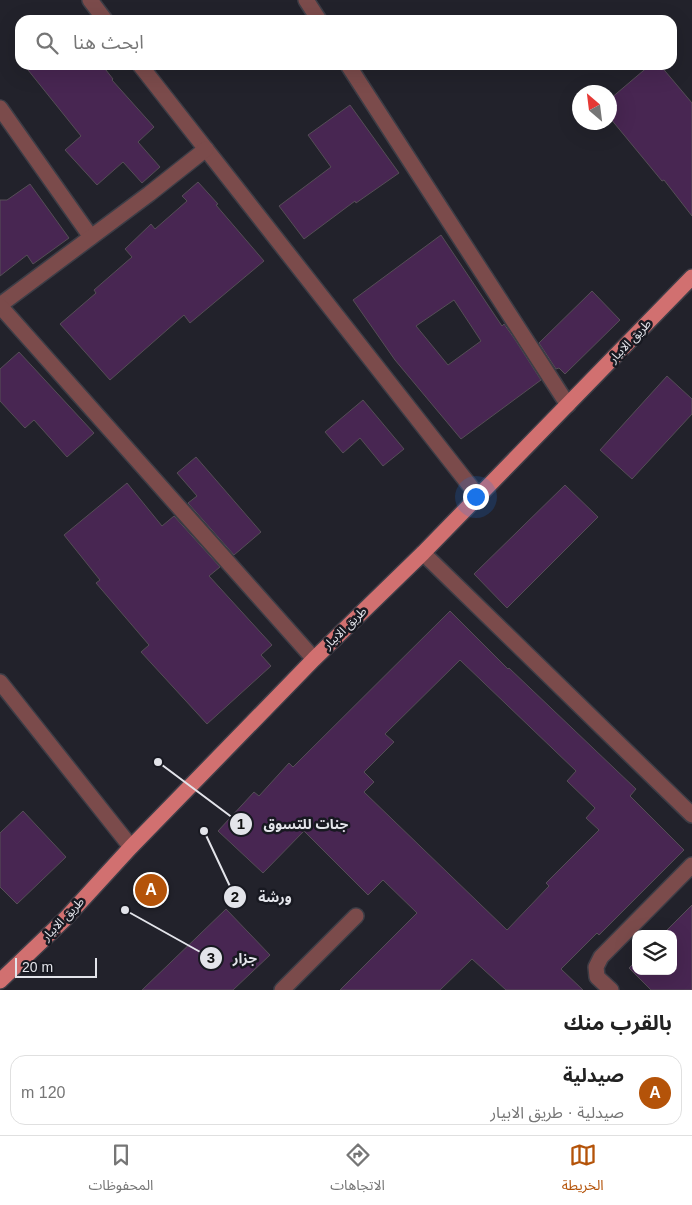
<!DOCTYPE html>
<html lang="ar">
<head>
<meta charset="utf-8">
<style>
  body { margin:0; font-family:Helvetica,"Noto Sans Arabic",sans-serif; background:#f2f2f2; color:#222; direction:rtl }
  .controls { position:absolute; right:15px; bottom:15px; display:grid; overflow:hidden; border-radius:10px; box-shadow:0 5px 20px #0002 }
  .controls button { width:45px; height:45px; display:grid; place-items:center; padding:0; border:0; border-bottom:1px solid #e0e0e0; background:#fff; color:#222; font:25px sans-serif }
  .compass { position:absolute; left:572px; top:85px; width:45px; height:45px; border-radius:50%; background:#fff; box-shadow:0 5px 20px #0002; rotate:332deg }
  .scale { position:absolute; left:15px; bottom:12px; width:82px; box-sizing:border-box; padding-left:5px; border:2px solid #e3e4ea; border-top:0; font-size:14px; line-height:18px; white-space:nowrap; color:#e3e4ea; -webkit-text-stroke:4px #181921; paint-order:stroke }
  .you { position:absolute; left:475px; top:496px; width:18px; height:18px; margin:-12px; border:4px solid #fff; border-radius:50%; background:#1a73e8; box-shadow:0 0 0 8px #1a73e833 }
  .badge { display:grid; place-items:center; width:32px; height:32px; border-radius:50%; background:#b45309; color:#fff; font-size:16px; font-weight:700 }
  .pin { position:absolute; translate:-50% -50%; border:2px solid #fff; box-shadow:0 1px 5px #0006 }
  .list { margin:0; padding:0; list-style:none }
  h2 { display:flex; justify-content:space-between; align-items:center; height:65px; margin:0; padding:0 20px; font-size:21px }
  h2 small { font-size:16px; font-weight:400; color:#767676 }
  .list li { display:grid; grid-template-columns:32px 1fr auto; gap:15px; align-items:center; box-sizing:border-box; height:70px; margin:0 10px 10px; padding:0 10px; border:1px solid #e0e0e0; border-radius:15px }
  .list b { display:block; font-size:19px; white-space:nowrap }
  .list p { margin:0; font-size:16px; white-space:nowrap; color:#767676 }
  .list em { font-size:16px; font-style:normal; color:#767676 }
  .icon { flex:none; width:28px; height:28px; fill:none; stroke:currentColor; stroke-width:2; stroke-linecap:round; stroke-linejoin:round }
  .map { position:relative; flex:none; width:692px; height:990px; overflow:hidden; direction:ltr }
  .search { position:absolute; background:#fff; box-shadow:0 5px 20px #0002; left:15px; right:15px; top:15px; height:55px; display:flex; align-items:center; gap:12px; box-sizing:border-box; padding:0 18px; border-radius:15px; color:#767676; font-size:19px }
  .sheet { height:145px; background:#fff }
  nav { display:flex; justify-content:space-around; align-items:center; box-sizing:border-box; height:70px; border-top:1px solid #e0e0e0; background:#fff; font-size:14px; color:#767676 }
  nav a { display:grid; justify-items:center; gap:2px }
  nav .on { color:#b45309 }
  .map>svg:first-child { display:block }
</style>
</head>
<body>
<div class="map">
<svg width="692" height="990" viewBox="0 0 692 990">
  <rect width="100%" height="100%" fill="#22222b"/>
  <g fill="#482652" stroke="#554e56" fill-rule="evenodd">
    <path d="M24,65H102L113,79L112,80L154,127L138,142L160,167L142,183L123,162L97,185L65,150L81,136Z"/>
    <path d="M650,65H660L692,103V216L664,180L662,181L610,118V99Z"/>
    <path d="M350,105L399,173L356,203L355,201L304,239L279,206L331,167L308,135Z"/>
    <path d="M198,182L218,204L216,205L264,261L190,323L184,315L110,380L60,324L96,293L94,290L132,257L125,249L151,224L155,229L187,201L182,196Z"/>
    <path d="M30,184L69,238L33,264L27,255L0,276V200H7Z"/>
    <path d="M441,235L502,326L504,324L514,338L541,380L461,439L395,360L353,300ZM454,300L481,341L448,365L416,326Z"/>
    <path d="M592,291L620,320L565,374L559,368L556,369L539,343Z"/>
    <path d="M19,352L94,433L67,457L34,420L25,428L0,401V369Z"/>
    <path d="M667,376L692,399V414L632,479L600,450Z"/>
    <path d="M363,400L404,449L383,466L360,438L343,453L325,432Z"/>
    <path d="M196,457L261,532L234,555L188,503L197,496L177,473Z"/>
    <path d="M127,483L162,526L174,516L220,567L209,576L272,645L261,655L271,666L207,724L141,652L149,645L96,583L100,580L64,535Z"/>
    <path d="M565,485L598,517L507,608L474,574Z"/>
    <path d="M450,611L508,669L509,668L636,789L630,796L684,850L599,935L597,933L561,969L583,990H506L472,959L440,990H340L417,913L383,880L368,895L304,831L263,873L218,831L254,792L259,796L289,763L293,767ZM460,660L576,771L567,781L595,808L586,818L599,830L546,883L549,886L507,930L364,792L374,782L364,772L394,742L385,734Z"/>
    <path d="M23,811L66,857L17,904L0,887V833Z"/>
    <path d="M692,905V990H651L629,968L636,961V971H673V934H663Z"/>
    <path d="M226,909L270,955L233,990H142Z"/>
  </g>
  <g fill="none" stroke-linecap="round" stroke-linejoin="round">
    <defs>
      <g id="minor">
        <path d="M90,0L105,20"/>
        <path d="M306,0L319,20"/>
        <path d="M140,65L478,496"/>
        <path d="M348,65L568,405"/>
        <path d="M0,108L91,237"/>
        <path d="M0,305L149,194L206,149"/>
        <path d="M0,306L314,659"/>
        <path d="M423,553L692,815"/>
        <path d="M0,682L131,847"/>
        <path d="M282,990L356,916"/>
        <path d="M611,990L597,977L596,967L601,957L692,865"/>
      </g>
      <path id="major" d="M0,981L65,919L131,847L314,659L423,553L692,277"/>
    </defs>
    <use href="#minor" stroke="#3d3d46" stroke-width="18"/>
    <use href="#major" stroke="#3d3d46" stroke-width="18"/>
    <use href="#minor" stroke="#7b4b4b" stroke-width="15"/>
    <use href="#major" stroke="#d17070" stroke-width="15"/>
  </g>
  <g text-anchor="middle" stroke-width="5" stroke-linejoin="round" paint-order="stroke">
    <g font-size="12" fill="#e3e4ea" stroke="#181921">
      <text transform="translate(630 341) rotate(-46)" y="4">طريق الابيار</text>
      <text transform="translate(345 628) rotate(-44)" y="4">طريق الابيار</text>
      <text transform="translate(63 919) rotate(-46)" y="4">طريق الابيار</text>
    </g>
  </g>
  <path fill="none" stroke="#e3e4ea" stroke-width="2" d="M158 762L241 824M204 831L235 897M125 910L211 958"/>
  <g fill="#e3e4ea" stroke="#181921" stroke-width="2">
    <circle cx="158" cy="762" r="5"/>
    <circle cx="204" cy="831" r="5"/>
    <circle cx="125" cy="910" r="5"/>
    <circle cx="241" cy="824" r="12"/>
    <circle cx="235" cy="897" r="12"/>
    <circle cx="211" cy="958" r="12"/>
  </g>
  <g font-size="15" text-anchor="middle" font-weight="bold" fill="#111">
    <text x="241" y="829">1</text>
    <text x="235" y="902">2</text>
    <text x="211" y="963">3</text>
  </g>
  <g font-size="14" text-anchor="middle" font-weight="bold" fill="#e3e4ea" stroke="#181921" stroke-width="5" stroke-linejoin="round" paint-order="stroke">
    <text x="306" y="829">جنات للتسوق</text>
    <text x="275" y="902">ورشة</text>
    <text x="245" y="963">جزار</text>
  </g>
</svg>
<div class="controls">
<button><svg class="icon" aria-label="layers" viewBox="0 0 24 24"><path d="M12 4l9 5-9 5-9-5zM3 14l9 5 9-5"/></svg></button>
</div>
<svg class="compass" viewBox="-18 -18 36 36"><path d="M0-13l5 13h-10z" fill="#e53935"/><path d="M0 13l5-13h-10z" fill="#767676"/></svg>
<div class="scale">20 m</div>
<div class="you"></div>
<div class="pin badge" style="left:151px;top:890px">A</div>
<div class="search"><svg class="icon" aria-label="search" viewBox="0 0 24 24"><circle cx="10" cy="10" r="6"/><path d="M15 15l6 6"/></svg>ابحث هنا</div>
</div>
<section class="sheet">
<h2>بالقرب منك<small></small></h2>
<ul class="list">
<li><span class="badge">A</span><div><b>صيدلية</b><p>صيدلية · طريق الابيار</p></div><em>120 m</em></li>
</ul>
</section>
<nav>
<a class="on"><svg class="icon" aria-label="map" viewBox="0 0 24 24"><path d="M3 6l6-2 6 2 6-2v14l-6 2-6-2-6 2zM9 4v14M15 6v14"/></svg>الخريطة</a>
<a><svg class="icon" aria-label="directions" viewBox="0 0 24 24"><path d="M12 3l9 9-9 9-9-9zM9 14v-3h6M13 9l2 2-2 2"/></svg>الاتجاهات</a>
<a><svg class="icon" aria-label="saved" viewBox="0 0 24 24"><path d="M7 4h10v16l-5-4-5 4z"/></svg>المحفوظات</a>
</nav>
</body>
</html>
